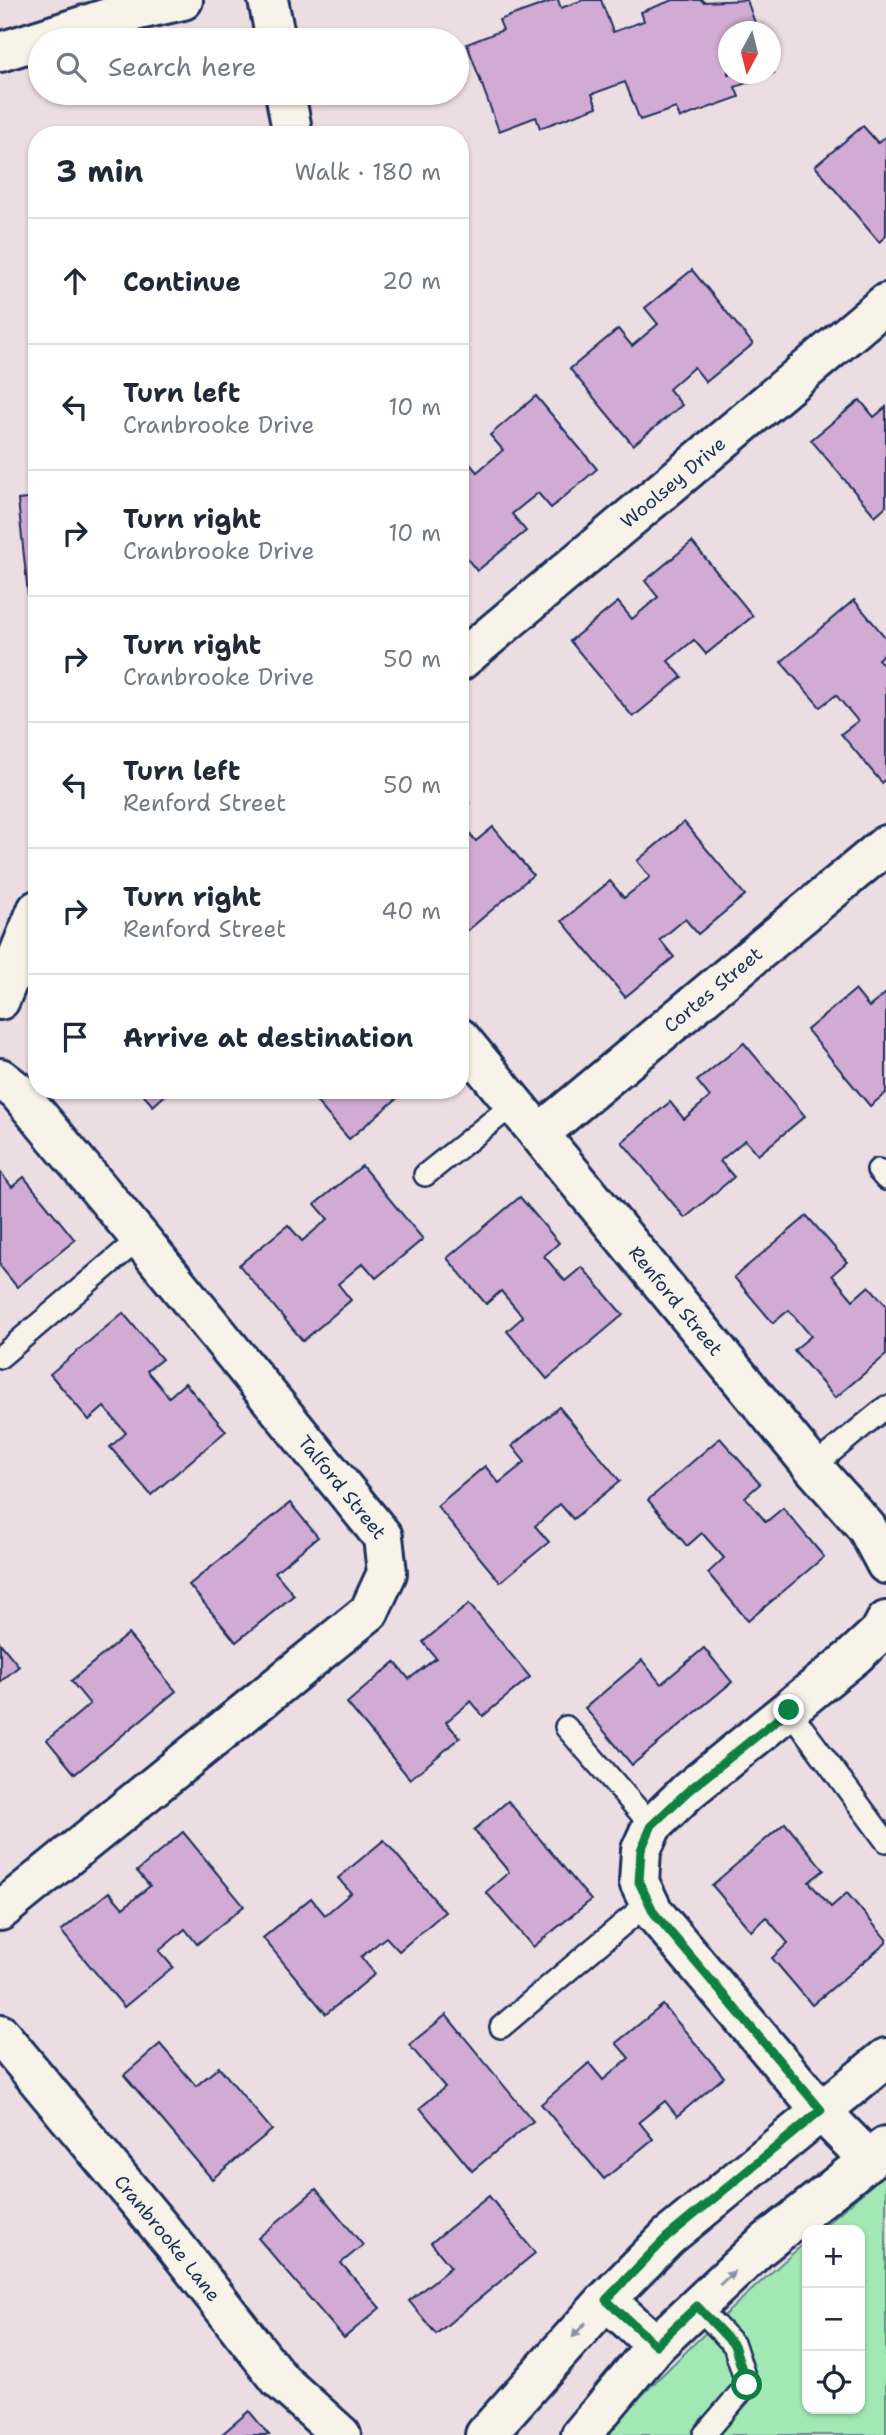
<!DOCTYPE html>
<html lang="en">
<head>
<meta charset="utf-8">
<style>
  body { margin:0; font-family:"Shantell Sans",sans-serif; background:#f2f2f3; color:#1f2937 }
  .controls { position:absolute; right:21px; bottom:21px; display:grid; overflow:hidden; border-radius:14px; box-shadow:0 2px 5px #0004 }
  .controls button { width:63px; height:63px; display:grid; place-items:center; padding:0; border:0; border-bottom:2px solid #e0e1e3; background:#fff; color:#1f2937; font:35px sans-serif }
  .compass { position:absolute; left:718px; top:21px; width:63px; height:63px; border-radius:50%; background:#fff; box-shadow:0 2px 5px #0004; rotate:187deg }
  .stop { position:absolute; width:21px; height:21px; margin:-16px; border:5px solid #0b8043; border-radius:50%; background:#fff }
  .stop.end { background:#0b8043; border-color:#fff; box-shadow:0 2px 7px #0008 }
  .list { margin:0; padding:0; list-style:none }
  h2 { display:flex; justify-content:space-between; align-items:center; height:91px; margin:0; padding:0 28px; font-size:30px }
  h2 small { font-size:23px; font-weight:400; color:#747a83 }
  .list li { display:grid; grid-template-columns:46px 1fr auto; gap:21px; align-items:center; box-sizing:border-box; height:126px; padding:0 28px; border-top:2px solid #e0e1e3 }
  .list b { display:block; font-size:26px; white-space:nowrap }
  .list p { margin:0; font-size:23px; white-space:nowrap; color:#747a83 }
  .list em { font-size:23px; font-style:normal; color:#747a83 }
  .icon { flex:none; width:38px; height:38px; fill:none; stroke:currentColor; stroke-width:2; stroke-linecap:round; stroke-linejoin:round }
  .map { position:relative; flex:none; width:886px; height:2435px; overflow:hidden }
  .search { position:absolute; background:#fff; box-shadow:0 2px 5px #0004; left:28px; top:28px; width:441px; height:77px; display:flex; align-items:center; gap:18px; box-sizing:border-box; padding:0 24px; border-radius:38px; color:#747a83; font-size:26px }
  .panel { position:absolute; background:#fff; box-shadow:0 2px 5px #0004; left:28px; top:126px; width:441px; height:973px; border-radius:28px }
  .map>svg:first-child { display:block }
</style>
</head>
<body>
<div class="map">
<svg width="886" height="2435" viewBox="0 0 886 2435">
  <rect width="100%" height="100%" fill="#ecdde2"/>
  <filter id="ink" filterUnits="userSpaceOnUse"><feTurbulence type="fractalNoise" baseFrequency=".0143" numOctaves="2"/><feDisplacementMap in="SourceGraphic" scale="14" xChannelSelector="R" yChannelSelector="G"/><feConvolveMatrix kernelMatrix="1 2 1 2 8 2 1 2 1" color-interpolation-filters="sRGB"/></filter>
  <g filter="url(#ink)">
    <path fill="#a2e8b4" stroke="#5e8c89" stroke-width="2" d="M886,2173V2435H605C668,2365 737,2302 807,2241V2409H860V2230H819Z"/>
    <g fill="#d1abd3" stroke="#1b2f5e" stroke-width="2">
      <path d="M555,0H558L561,8L583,0H601L613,32L644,21L641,12L673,0H702L703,2L747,0L758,32H728V74H770V65L774,73L735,87L739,97L680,118L676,108L640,120L625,82L592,94L597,107L540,128L536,117L499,131L467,44L503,30L499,20Z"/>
      <path d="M863,126L878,143L886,136V236L879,242L815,166Z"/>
      <path d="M99,129L160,134V135H99Z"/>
      <path d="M692,270L753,344L706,382L694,367L669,389L682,405L633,445L570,369L618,329L632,346L658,324L645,308Z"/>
      <path d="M536,396L597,469L551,508L538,493L512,514L526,531L477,571L460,550V457L462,455L477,472L503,450L490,435Z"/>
      <path d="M860,400L874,417L886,407V506L875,516L811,440Z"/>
      <path d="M37,498V593L28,594L18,500Z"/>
      <path d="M692,542L753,616L706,654L694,640L668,661L682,677L633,717L570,641L618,602L632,619L658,597L645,581Z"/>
      <path d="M854,600L886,638V652L878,659L886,668V779L882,783L841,734L858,721L836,695L820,707L781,662Z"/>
      <path d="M460,793L469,803L460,811Z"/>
      <path d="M460,822L476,841L493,827L533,875L460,937Z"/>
      <path d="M684,822L745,895L698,934L685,919L660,940L674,957L625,997L562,921L610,881L624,898L650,877L637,861Z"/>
      <path d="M855,990L869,1007L886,993V1093L870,1106L807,1030Z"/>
      <path d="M744,1043L805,1116L758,1155L745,1140L720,1161L734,1177L685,1218L622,1142L670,1102L684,1119L710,1097L697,1081Z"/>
      <path d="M139,1090H171L153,1106Z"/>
      <path d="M310,1090H407L349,1139L308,1092Z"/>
      <path d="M362,1166L423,1239L376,1278L363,1263L338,1284L351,1300L303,1341L239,1265L288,1225L302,1241L328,1219L315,1204Z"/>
      <path d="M0,1172L12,1187L24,1177L75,1240L17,1287L0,1266Z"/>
      <path d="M520,1197L559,1243L544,1256L565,1281L582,1267L623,1315L547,1379L507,1331L523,1317L501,1291L486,1304L447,1258Z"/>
      <path d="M807,1216L847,1262L832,1275L853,1300L869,1286L886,1305V1355L835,1398L794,1350L811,1336L789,1310L773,1323L734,1277Z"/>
      <path d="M123,1313L162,1359L147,1371L169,1397L185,1383L226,1431L151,1495L110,1447L126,1433L104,1407L89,1420L50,1374Z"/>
      <path d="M559,1407L620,1481L573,1519L560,1504L535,1526L549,1542L500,1582L437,1506L485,1466L499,1483L525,1462L512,1446Z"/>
      <path d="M720,1438L760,1484L745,1497L766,1522L783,1508L824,1557L748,1621L708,1573L724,1558L702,1533L687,1546L648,1500Z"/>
      <path d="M290,1503L318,1537L275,1572L294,1595L236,1642L189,1585Z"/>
      <path d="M469,1604L530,1677L483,1716L471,1701L446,1722L460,1738L410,1779L347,1703L395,1662L409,1679L436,1658L423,1642Z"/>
      <path d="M128,1634L176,1691L75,1774L47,1740L90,1704L71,1681Z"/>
      <path d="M0,1643L19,1666L0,1682Z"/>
      <path d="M704,1648L732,1682L632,1765L585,1708L642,1660L661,1684Z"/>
      <path d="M508,1801L591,1900L533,1947L486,1892L509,1872L474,1830Z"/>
      <path d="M785,1823L824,1870L809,1882L831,1907L847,1893L886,1939V1943L812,2005L772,1958L788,1943L766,1917L751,1931L712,1885Z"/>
      <path d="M183,1832L244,1906L197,1944L185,1929L159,1951L173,1967L124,2007L61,1931L109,1892L123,1908L150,1886L137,1871Z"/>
      <path d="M384,1840L445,1912L399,1951L386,1937L361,1957L375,1974L326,2014L263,1938L311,1898L325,1915L351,1893L338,1878Z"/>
      <path d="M663,2005L724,2077L677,2116L665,2101L639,2122L653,2139L604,2179L541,2104L589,2063L603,2080L629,2058L616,2043Z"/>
      <path d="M446,2015L533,2121L472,2171L420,2108L445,2087L409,2045Z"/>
      <path d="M160,2044L196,2086L219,2067L272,2130L212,2179L124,2075Z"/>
      <path d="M316,2189L363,2245L341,2263L380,2308L344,2338L258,2238Z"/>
      <path d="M489,2196L535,2253L436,2334L409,2301L451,2267L431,2243Z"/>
      <path d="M249,2411L269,2435H221Z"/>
    </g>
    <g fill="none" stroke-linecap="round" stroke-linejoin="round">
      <defs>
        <g id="service">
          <path d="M878,1170L886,1179"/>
          <path d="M425,1175L514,1104"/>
          <path d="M0,1357L140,1238"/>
          <path d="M813,1467L886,1407"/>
          <path d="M789,1710L886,1841"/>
          <path d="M566,1727L652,1826"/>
          <path d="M501,2027L649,1902"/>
          <path d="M697,2306L734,2345L747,2385L704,2435"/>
        </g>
        <g id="minor">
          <path d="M268,0L276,40"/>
          <path d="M0,52L117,15L183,0"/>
          <path d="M285,93L293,135"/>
          <path id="s1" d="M460,661L886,303"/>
          <path d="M0,1000L37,910"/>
          <path id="s2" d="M460,1038L813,1467L867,1528L886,1564"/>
          <path id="s3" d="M0,1078L18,1092L140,1238L383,1537L387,1573L369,1612L0,1911"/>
          <path id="s4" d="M539,1134L886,845"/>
          <path id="s5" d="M0,2034L177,2248L280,2380L341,2435"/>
          <path d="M869,2160L821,2111L654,1913L639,1882L641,1850L652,1826L688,1791L853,1657L880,1632L886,1621"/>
          <path d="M606,2300L656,2345"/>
          <path d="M485,2435L606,2300L668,2237L886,2058"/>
          <path d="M581,2435L656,2345L759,2248L886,2146"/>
        </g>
      </defs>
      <use href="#service" stroke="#1b2f5e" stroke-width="26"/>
      <use href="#minor" stroke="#1b2f5e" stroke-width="44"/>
      <use href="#service" stroke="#f7f3e8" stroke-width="21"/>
      <use href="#minor" stroke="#f7f3e8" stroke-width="38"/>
    </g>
    <defs><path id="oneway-solid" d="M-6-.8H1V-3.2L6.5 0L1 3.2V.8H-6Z" transform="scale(1.75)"/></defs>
    <g fill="#8991a3">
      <use href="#oneway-solid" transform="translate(727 2278) rotate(-43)"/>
      <use href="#oneway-solid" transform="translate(579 2330) rotate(132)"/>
    </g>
  </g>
  <g fill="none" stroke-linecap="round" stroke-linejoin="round" filter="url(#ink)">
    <path stroke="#0b8043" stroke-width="9" d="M747,2385L734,2345L697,2306L656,2345L606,2300L667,2237L821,2110L654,1913L639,1882L641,1850L652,1825L688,1791L789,1710"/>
  </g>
  <g text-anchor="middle" stroke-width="7" stroke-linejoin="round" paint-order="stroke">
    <g font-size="19" fill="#1b2f5e" stroke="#f7f3e8">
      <text dy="7" stroke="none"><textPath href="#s1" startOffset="278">Woolsey Drive</textPath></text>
      <text dy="7" stroke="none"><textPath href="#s4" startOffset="226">Cortes Street</textPath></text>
      <text dy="7" stroke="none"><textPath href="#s2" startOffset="340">Renford Street</textPath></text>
      <text dy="7" stroke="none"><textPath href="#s3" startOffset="534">Talford Street</textPath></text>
      <text dy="7" stroke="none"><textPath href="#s5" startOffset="264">Cranbrooke Lane</textPath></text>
    </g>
  </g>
</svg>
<div class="controls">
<button>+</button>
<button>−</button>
<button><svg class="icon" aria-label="locate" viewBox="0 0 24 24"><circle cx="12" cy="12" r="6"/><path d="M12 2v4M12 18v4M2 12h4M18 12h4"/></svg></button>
</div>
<svg class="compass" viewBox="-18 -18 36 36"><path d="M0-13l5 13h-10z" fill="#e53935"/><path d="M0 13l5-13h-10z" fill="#747a83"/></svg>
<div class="stop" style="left:747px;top:2385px"></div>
<div class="stop end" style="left:789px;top:1710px"></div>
<div class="search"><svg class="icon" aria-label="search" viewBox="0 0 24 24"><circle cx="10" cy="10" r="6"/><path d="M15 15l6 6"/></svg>Search here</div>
<section class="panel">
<h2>3 min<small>Walk · 180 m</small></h2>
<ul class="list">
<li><svg class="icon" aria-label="ahead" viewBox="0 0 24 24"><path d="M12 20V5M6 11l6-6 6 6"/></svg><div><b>Continue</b></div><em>20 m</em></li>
<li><svg class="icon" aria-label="left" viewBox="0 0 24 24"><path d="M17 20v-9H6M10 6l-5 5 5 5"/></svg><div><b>Turn left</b><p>Cranbrooke Drive</p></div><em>10 m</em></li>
<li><svg class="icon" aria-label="right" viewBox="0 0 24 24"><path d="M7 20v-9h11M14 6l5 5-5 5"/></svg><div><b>Turn right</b><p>Cranbrooke Drive</p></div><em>10 m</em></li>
<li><svg class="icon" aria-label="right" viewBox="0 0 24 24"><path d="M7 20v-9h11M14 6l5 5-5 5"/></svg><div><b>Turn right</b><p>Cranbrooke Drive</p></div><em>50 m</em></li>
<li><svg class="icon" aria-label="left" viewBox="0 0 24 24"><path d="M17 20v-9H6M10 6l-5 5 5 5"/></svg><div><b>Turn left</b><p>Renford Street</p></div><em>50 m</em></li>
<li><svg class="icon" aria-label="right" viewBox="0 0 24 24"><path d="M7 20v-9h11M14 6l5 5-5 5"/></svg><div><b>Turn right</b><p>Renford Street</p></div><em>40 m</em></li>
<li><svg class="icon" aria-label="arrive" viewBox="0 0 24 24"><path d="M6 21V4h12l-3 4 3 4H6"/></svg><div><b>Arrive at destination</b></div></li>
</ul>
</section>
</div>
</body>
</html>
